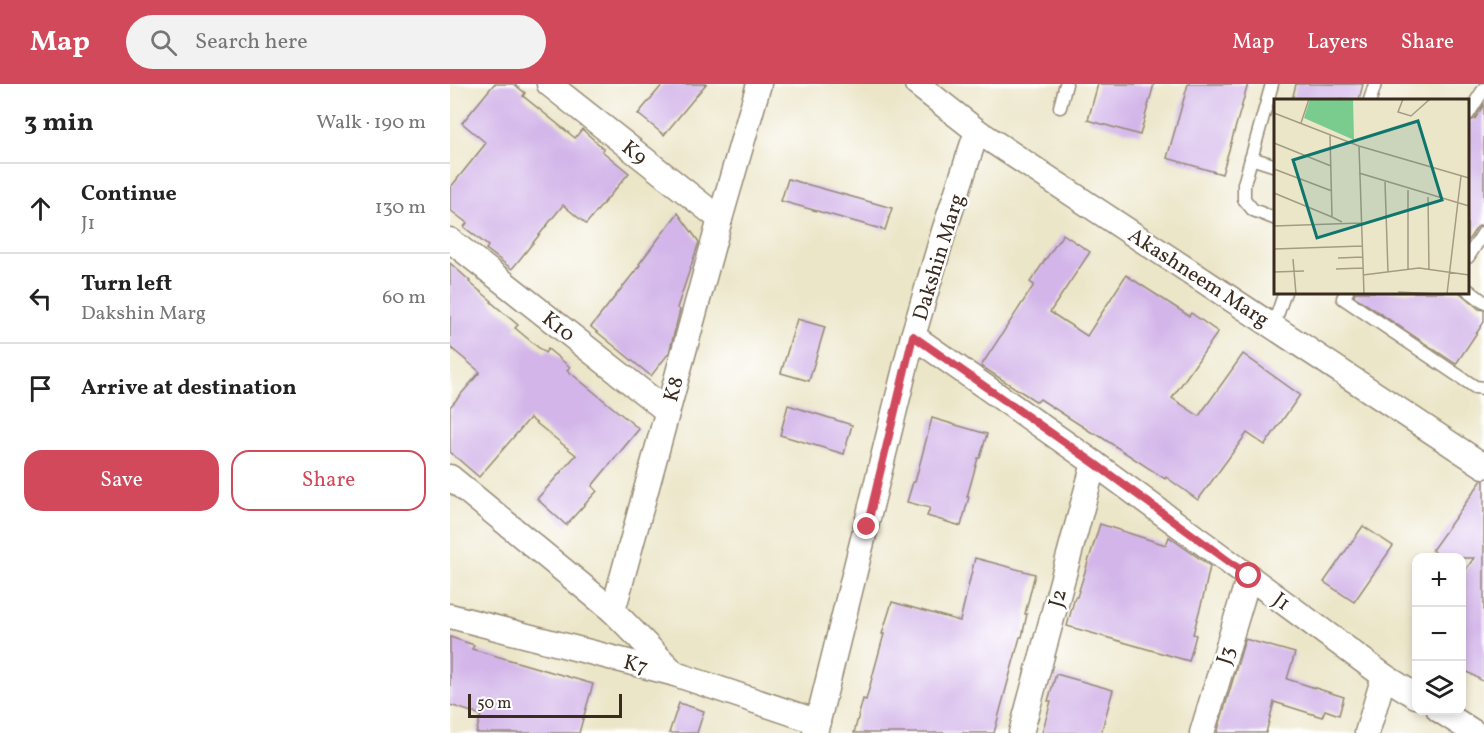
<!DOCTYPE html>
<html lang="en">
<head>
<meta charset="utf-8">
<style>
  body { margin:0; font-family:Vollkorn,serif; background:#f2f2f2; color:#222 }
  .controls { position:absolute; right:18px; bottom:18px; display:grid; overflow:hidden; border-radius:12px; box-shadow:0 3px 9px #0003 }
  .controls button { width:54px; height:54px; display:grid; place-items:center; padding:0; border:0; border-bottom:2px solid #e0e0e0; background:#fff; color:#222; font:30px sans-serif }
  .scale { position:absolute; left:18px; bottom:15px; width:154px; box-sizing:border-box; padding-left:6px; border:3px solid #3b2a1e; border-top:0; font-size:16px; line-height:21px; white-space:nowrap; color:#3b2a1e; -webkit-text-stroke:4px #fff; paint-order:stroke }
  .stop { position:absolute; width:18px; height:18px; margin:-14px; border:4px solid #d1495b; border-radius:50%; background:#fff }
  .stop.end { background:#d1495b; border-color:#fff; box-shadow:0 2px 6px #0008 }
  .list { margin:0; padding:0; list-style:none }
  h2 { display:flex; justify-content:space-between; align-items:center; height:78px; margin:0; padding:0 24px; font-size:26px }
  h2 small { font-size:20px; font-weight:400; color:#767676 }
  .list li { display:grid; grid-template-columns:39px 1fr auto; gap:18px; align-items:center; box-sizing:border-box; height:90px; padding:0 24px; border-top:2px solid #e0e0e0 }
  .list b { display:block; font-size:22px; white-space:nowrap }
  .list p { margin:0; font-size:20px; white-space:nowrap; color:#767676 }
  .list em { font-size:20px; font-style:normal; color:#767676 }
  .actions { display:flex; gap:12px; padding:18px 24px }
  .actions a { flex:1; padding:14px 0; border:2px solid #d1495b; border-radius:18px; text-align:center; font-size:21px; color:#d1495b }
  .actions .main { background:#d1495b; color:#fff }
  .icon { flex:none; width:33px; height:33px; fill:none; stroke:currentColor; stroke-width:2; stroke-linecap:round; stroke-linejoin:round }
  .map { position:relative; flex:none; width:1034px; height:649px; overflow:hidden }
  header { display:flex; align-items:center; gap:36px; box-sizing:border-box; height:84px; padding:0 30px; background:#d1495b; color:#fff }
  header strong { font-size:28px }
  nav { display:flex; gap:33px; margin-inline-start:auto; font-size:21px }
  .search { width:420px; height:54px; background:#f2f2f2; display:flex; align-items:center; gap:15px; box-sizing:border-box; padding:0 21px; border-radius:33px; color:#767676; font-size:22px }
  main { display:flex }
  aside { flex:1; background:#fff }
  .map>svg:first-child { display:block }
</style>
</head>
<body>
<header>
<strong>Map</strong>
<div class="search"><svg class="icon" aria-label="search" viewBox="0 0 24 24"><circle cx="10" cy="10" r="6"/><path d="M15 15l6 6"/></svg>Search here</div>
<nav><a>Map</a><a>Layers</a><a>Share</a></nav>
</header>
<main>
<aside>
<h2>3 min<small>Walk · 190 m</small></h2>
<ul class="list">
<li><svg class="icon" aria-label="ahead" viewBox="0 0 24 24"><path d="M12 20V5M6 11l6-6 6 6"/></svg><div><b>Continue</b><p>J1</p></div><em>130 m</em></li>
<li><svg class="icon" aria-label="left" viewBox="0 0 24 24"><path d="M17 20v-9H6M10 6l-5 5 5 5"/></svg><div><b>Turn left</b><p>Dakshin Marg</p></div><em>60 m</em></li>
<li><svg class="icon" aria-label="arrive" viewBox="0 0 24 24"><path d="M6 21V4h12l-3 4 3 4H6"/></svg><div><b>Arrive at destination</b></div></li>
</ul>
<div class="actions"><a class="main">Save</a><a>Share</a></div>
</aside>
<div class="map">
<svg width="1034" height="649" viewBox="0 0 1034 649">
  <rect width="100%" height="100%" fill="#fff"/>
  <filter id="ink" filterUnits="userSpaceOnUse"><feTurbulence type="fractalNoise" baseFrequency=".0167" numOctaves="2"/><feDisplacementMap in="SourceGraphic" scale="12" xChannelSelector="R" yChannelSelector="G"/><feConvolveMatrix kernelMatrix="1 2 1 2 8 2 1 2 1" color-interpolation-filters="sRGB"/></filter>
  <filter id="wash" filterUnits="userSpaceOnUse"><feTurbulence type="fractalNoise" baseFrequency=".008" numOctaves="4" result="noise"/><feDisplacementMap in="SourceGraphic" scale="24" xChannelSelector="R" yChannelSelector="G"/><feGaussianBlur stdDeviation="1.35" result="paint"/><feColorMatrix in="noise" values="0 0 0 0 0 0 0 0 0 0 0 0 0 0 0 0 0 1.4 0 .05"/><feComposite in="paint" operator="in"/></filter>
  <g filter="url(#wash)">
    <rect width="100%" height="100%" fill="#ece6c9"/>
    <g id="blocks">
      <g fill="#d3b5e9">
        <path d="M44,0H64L75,9L73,12L125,54L132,45L154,65L152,67L179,89L136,140L113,121L62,185L36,165L38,162L14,143L17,139L0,126V104L36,59L12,39Z"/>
        <path d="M213,0H256L214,51L188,30Z"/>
        <path d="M648,0H704L690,51L638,36Z"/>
        <path d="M738,0H798L772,90L717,74Z"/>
        <path d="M846,0H913L909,16H842Z"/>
        <path d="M1034,20V140L1027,143L1017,158V38L1025,35Z"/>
        <path d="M338,95L442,124L435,146L331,117Z"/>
        <path d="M228,129L249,158L227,224L230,226L219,269L201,292L141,243L190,181L189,180Z"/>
        <path d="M613,150L640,168L600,228L637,252L676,191L739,232L741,229L768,248L722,314L749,332L793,270L850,311L815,361L797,349L748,416L716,393L715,395L645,349L644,350L590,315L587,318L531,282L584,201L580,198Z"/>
        <path d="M0,179L20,197L19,198L42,217L41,218L68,241L65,244L95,269L98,265L120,283L117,286L189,345L142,402L147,407L116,441L87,415L126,371L80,334L29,393L0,368V323L30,288L0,263Z"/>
        <path d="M905,208H1009L1029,225L1034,226V238L1006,280L904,212Z"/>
        <path d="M347,235L375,243L359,297L331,289Z"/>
        <path d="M338,321L402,341L394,370L330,351Z"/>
        <path d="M482,334L537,350L530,374H528L517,413H519L511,442L477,432L480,424L457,418L463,398H465Z"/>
        <path d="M1032,396H1034V598L1011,584V492L1024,474H993L982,466Z"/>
        <path d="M650,440L716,461L719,453L760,482L754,510L743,550L746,551L739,577L617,542L625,513H627Z"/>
        <path d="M913,442L943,462L904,518L874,498Z"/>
        <path d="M525,474L585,490L575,530H577L572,553H570L544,649H404L413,615L416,616L434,550H432L442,518L510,537Z"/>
        <path d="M0,553L24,561L22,565L143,600L129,649H26L31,631L0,621Z"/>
        <path d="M795,555L845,569L837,595L894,613L889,631L875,626L872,633L824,618L816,649H767Z"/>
        <path d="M606,590L663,606L651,649H592L601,617H598Z"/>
        <path d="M229,619L254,627L247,649H219Z"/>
      </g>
    </g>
  </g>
  <g filter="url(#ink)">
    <use href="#blocks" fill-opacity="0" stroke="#948874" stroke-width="1.5"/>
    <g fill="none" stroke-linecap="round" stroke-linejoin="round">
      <defs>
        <g id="service">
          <path d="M822,0L794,100V115L803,126L826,135"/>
          <path d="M920,16L925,0"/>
          <path d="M610,23L616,0"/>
          <path d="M1018,30L1034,5"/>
          <path d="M801,74L826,82"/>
          <path d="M1018,173L1034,148"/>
          <path d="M1018,206L1034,218"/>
          <path d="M897,208L893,214L1025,303L1034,304"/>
          <path d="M823,243L835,208"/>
        </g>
        <g id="minor">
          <path d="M99,0L270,135"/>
          <path d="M467,0L527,47L1034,382"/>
          <path d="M0,156L217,327"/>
          <path d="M463,252L644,379L934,592L966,612"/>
          <path d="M0,393L163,527"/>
          <path d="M0,532L225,590L368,638"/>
          <path d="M225,590L163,527L270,135L309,0"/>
          <path d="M989,626L1025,649"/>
          <path d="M365,649L463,252L494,147L527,47"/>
          <path d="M571,649L644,379"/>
          <path d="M752,649L799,492"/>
          <path d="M917,649L934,592"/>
        </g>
      </defs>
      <use href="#service" stroke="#948874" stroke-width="15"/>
      <use href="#minor" stroke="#948874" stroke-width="27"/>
      <use href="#service" stroke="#fff" stroke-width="12"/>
      <use href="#minor" stroke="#fff" stroke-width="24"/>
    </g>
  </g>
  <g fill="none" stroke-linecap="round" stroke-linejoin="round" filter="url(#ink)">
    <path stroke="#d1495b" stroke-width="8" d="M417,443L463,252L644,379L799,492"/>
  </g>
  <g text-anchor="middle" stroke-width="5" stroke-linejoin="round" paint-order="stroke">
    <g font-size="21" fill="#3b2a1e" stroke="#fff">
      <text transform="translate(185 68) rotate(38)" y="7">K9</text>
      <text transform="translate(488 173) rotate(-73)" y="7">Dakshin Marg</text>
      <text transform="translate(749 193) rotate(33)" y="7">Akashneem Marg</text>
      <text transform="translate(109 242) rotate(38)" y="7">K10</text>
      <text transform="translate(223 305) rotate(-75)" y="7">K8</text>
      <text transform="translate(607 514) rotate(-75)" y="7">J2</text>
      <text transform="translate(832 517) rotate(36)" y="7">J1</text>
      <text transform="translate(775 571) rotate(-73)" y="7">J3</text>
      <text transform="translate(186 580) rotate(14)" y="7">K7</text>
    </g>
  </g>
  <g transform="translate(824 15)">
    <rect width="195" height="195" fill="#ece6c9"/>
    <path d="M36,0H79L80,41L30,19Z" fill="#79cc8e"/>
    <path fill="none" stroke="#a59b85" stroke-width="1.5" d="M129,0L124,13L137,17L156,0M0,14L85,47L195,79M27,24L35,0M56,36L58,118L68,123M0,44L57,67M85,47L90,195M0,70L58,92M85,74L195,107M111,83L114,173M134,91V170M0,94L58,118M154,98L155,171M0,127L87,124M0,150L88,147M64,159L89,158M19,160L22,195M62,170L89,169M0,173L30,172M89,176L145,169L195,176M124,193L164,195M173,195L187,77"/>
    <path fill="#0f766e" fill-opacity="0.15" stroke="#0f766e" stroke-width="3" d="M144,22L168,101L43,139L19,61Z"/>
    <rect width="195" height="195" fill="none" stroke="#3b2a1e" stroke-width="3"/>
  </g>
</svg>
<div class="controls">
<button>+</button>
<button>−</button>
<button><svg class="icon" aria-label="layers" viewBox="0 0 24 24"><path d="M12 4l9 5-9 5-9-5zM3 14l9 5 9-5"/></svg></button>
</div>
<div class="scale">50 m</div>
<div class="stop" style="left:799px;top:492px"></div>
<div class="stop end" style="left:417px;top:443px"></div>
</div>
</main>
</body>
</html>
